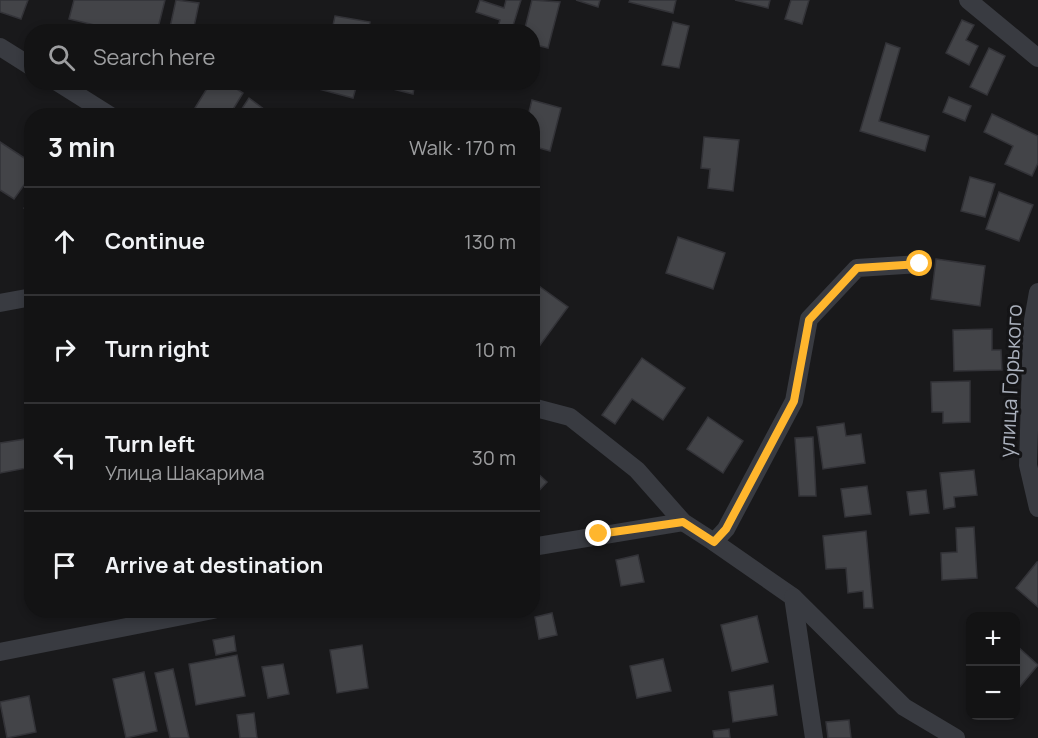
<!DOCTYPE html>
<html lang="en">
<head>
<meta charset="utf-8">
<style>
  body { margin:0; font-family:Manrope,sans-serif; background:#202022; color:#f1f3f6 }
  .controls { position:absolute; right:18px; bottom:18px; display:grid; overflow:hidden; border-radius:12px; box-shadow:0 3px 9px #0003 }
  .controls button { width:54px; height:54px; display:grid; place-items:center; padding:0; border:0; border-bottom:2px solid #323234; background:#131314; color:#f1f3f6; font:30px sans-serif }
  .stop { position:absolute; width:18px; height:18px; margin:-14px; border:4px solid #ffb62d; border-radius:50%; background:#fff }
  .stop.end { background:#ffb62d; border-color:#fff; box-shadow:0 2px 6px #0008 }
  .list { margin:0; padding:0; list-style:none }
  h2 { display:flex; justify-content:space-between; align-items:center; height:78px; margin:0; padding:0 24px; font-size:26px }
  h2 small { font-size:20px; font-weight:400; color:#9d9ea0 }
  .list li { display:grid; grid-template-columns:39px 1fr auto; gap:18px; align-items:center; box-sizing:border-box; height:108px; padding:0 24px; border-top:2px solid #323234 }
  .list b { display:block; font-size:22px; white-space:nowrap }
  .list p { margin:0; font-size:20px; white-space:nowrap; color:#9d9ea0 }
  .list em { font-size:20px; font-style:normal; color:#9d9ea0 }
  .icon { flex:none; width:33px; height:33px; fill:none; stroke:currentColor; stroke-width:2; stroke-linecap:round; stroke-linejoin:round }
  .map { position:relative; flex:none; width:1038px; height:738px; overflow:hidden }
  .search { position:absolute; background:#131314; box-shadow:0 3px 9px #0003; left:24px; top:24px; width:516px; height:66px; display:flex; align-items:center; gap:15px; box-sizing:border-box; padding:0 21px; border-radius:24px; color:#9d9ea0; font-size:22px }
  .panel { position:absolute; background:#131314; box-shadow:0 3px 9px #0003; left:24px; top:108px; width:516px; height:510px; border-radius:24px }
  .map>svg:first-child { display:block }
</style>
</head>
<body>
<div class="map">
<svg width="1038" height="738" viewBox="0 0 1038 738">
  <rect width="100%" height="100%" fill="#19191b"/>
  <g fill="#434448" stroke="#333338" stroke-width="1.5">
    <path d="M0,0H28L21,19L0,12Z"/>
    <path d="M74,0H165L157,32H124L69,19Z"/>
    <path d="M176,0L199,3L193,32H169Z"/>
    <path d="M480,0L504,8L506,0H521L511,32L497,30L500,20L476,12Z"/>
    <path d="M532,0L560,2L548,48L532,44V32H524Z"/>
    <path d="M576,0H600L598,7Z"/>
    <path d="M630,0H676L673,13L629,2Z"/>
    <path d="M735,0H770L768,8Z"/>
    <path d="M791,0H809L802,24L785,19Z"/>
    <path d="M335,16L370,22L368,32L332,30Z"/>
    <path d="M962,20L974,25L966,40L978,46L969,65L946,53Z"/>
    <path d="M673,22L689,26L679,68L662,65Z"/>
    <path d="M886,43L900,48L879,121L929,136L925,151L860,131Z"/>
    <path d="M989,48L1005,56L987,95L970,87Z"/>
    <path d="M211,82H226L243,93L229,116H190Z"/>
    <path d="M317,82H350L357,84L353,98L315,88Z"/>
    <path d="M365,82H415L413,94Z"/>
    <path d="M949,97L971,106L965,121L943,112Z"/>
    <path d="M249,98L273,116H237Z"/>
    <path d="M532,100L561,108L550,151L532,146V116H528Z"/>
    <path d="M992,114L1038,136V163L1032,176L1005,164L1013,146L984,132Z"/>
    <path d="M704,137L739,140L733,191L708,188L710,169L701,168Z"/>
    <path d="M0,142L32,163V174L14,199L0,190Z"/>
    <path d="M970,177L995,184L985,217L961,211Z"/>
    <path d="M999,192L1033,205L1019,241L986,229Z"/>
    <path d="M32,198V214L24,208Z"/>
    <path d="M678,237L725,253L713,289L666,273Z"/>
    <path d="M936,259L985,266L980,306L931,299Z"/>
    <path d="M532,281L568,307L538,348L532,343Z"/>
    <path d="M992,329V350H1001L1002,370L954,371L953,330Z"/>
    <path d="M642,358L685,388L663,420L632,399L615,424L602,415Z"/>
    <path d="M970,381V422L943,423V412H932L931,382Z"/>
    <path d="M708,417L743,441L723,473L687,449Z"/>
    <path d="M844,423L846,436L861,434L865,463L823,469L817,427Z"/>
    <path d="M813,437L816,496H799L795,438Z"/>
    <path d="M32,438V467L0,473V443Z"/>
    <path d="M532,468L547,482L532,498Z"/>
    <path d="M974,470L977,495L954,497L955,507L944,509L940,473Z"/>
    <path d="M867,486L871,514L845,517L841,489Z"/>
    <path d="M926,490L929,513L910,515L907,492Z"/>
    <path d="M974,527L977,578L942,580L941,553L957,552L956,528Z"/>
    <path d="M866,531L873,608H864L863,591L848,593L846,568L826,569L823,536Z"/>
    <path d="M638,555L644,582L621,586L616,560Z"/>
    <path d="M1037,562H1038V607L1016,588Z"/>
    <path d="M93,610H119L120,612L94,617Z"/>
    <path d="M552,613L557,635L539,639L535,617Z"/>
    <path d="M757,616L768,662L732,671L721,625Z"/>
    <path d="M234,636L236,651L216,655L213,640Z"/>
    <path d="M362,645L368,688L337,693L330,650Z"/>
    <path d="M1016,645L1038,665L1018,689L1016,686Z"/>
    <path d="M237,655L245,696L196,705L189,664Z"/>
    <path d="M663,659L671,691L637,698L630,666Z"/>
    <path d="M283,664L289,694L268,698L262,667Z"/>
    <path d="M173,669L189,738H170L155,673Z"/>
    <path d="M144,672L157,731L126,738L113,679Z"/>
    <path d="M773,685L777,715L733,722L729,692Z"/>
    <path d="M29,696L36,732L7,738L0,702Z"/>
    <path d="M254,713L257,738H240L237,715Z"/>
    <path d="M849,720L851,738H828L826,722Z"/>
    <path d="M729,729L730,738H714L713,731Z"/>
  </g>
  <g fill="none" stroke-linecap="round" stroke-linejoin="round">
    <g stroke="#393b41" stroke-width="18">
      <path d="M968,0L1038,58"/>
      <path d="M0,47L32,67"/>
      <path d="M57,82L111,116"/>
      <path d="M1038,292L1032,326L1028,465L1038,508"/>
      <path d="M0,303L32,297"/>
      <path d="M532,407L570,417L637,470L683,522L714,542L726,529L794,401L809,319L857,268L920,264"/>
      <path d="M714,542L793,597L814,738"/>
      <path d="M532,547L683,522"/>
      <path d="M793,597L904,707L956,738"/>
      <path d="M0,652L213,610"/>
    </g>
  </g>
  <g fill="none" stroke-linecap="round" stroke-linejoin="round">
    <path stroke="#ffb62d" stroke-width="8" d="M599,534L683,522L714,542L726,529L794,401L809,320L857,268L920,264"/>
  </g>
  <g text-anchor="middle" stroke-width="6" stroke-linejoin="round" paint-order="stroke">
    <g font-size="21" fill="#aab0bc" stroke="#141416">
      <text transform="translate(1011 381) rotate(-87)" y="7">улица Горького</text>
    </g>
  </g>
</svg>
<div class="controls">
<button>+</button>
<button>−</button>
</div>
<div class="stop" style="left:920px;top:264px"></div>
<div class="stop end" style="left:599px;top:534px"></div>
<div class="search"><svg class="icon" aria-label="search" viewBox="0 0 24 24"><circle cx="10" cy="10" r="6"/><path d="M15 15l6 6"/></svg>Search here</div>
<section class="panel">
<h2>3 min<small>Walk · 170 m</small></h2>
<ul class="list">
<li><svg class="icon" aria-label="ahead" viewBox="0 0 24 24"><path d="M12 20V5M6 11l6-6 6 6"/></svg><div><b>Continue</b></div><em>130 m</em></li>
<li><svg class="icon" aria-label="right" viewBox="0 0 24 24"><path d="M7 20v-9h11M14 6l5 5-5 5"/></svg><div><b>Turn right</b></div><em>10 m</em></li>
<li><svg class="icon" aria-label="left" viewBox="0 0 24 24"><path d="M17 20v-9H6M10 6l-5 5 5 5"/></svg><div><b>Turn left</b><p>Улица Шакарима</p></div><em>30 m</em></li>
<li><svg class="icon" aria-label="arrive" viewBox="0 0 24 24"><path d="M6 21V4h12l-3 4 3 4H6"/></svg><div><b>Arrive at destination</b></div></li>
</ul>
</section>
</div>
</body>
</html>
